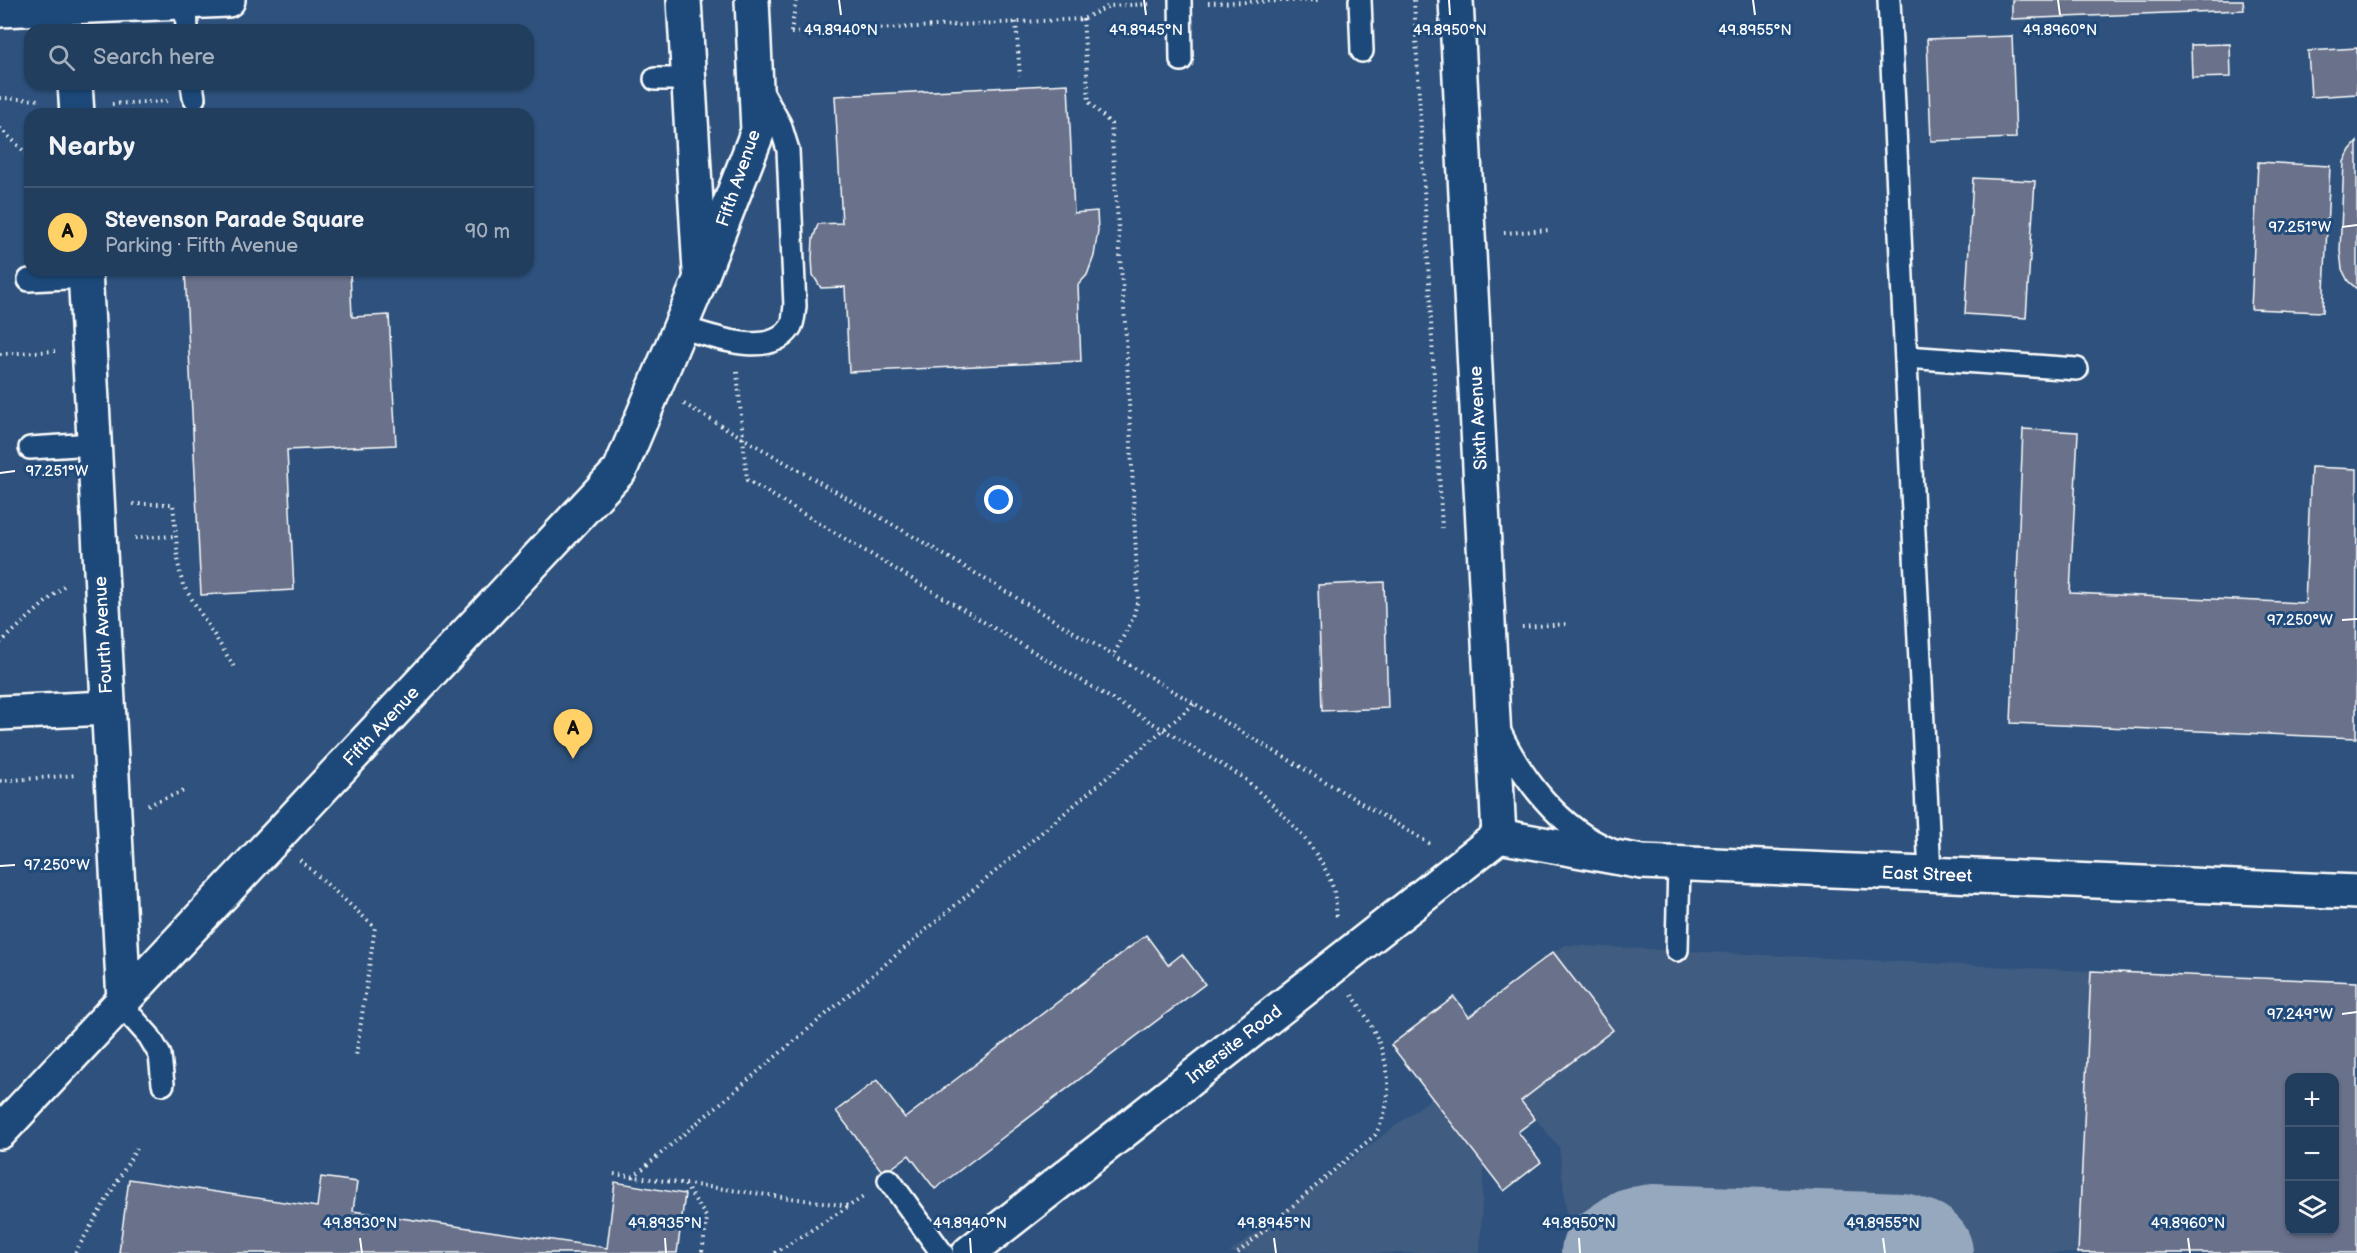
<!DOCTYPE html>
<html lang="en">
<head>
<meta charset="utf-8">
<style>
  body { margin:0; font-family:"Balsamiq Sans",sans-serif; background:#2a4564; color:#f1f3f6 }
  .controls { position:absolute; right:18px; bottom:18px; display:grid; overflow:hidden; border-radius:12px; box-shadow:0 2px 4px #0004 }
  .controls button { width:54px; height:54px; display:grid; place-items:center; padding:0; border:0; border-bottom:2px solid #3f5773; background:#223e5e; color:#f1f3f6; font:30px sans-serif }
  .you { position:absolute; left:999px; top:500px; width:21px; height:21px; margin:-15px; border:4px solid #fff; border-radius:50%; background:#1a73e8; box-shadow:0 0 0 9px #1a73e833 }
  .badge { display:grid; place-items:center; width:39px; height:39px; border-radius:50%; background:#ffd166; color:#111; font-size:20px; font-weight:700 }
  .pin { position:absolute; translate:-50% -50px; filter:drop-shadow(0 2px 3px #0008) }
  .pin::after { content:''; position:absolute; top:32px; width:21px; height:18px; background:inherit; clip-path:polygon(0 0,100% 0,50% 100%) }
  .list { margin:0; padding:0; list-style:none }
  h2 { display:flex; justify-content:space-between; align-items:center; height:78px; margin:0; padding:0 24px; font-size:26px }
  h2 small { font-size:20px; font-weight:400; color:#a2aebc }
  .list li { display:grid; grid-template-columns:39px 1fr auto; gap:18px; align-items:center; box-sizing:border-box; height:90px; padding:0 24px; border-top:2px solid #3f5773 }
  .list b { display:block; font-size:22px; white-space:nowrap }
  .list p { margin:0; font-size:20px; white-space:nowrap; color:#a2aebc }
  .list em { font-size:20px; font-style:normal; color:#a2aebc }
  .icon { flex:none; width:33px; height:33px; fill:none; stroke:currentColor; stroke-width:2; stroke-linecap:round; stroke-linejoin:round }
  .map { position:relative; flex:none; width:2357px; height:1253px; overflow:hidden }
  .search { position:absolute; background:#223e5e; box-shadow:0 2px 4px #0004; left:24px; top:24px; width:510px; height:66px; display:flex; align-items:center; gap:15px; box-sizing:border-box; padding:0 21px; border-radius:18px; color:#a2aebc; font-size:22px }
  .panel { position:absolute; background:#223e5e; box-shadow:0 2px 4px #0004; left:24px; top:108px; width:510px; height:168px; border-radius:18px }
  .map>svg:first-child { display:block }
</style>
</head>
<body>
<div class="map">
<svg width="2357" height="1253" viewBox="0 0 2357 1253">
  <rect width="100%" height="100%" fill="#2e527d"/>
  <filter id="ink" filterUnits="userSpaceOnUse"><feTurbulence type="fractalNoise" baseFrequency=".0167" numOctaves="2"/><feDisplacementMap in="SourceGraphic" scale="12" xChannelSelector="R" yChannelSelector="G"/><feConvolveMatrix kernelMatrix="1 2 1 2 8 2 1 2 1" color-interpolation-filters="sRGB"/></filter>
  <g filter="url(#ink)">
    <g fill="#405b81">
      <path d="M1566,945L2091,971L2078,1253H1564L1566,1211L1559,1147L1521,1101L1553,952Z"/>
      <path d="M1488,1055L1480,1253H1229Z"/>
    </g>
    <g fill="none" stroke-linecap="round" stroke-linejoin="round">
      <path stroke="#96a8be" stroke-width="98" d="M1610,1253L1635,1236L1653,1233L1901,1242L1919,1248L1924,1253"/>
    </g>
    <g fill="#69718b" stroke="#fff" stroke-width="1.5" fill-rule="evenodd">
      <path d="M2012,0H2243L2244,10L2012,19Z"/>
      <path d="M2012,36L2016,138L1931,141L1927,39Z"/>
      <path d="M2230,44L2231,77L2192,78L2191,45Z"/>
      <path d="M2357,48V94L2311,97L2308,51Z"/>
      <path d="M1068,84L1074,213L1097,211L1098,230L1094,256L1087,275L1078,285L1081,361L849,372L845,287L821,288L813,275L812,258L813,239L818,224L842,223L835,96Z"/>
      <path d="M2357,142V289L2348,281L2342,269L2340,251L2344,162L2350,150Z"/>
      <path d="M2258,162L2330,166L2323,312L2251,309Z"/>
      <path d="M1973,178L2035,181L2026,318L1965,314Z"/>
      <path d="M185,270H350L352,317L389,315L396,445L287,450L294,590L201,595Z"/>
      <path d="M2023,429L2078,432L2070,593L2305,603L2311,467L2357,469L2356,738L2011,723Z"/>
      <path d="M1384,582L1388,708L1322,711L1318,585Z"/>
      <path d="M1146,935L1168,965L1182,954L1205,984L935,1189L909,1155L884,1174L836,1111L877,1080L905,1118Z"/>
      <path d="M1553,952L1613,1030L1521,1101L1535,1119L1518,1132L1541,1162L1504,1191L1391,1045L1454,997L1469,1017Z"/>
      <path d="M2091,971L2357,982V1253H2078ZM2290,1078H2334V1230H2290Z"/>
      <path d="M321,1177L357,1182L353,1211L607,1248L615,1182L685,1194L677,1253H119L129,1179L317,1207Z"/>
    </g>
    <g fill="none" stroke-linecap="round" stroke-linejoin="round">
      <defs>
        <g id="lane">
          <path d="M1180,0L1181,60"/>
          <path d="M1360,0L1362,51"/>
          <path d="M1889,0L1930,874"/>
          <path d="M186,2L187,30"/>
          <path d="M655,79H688"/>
          <path d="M192,84L194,98"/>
          <path d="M29,280L85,277"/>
          <path d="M680,327C709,335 768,360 790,328C794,323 794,312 795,306L788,150L780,124L761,90"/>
          <path d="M1906,357L2077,369"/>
          <path d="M30,448L93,444"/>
          <path d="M1499,730C1522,778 1559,828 1610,849"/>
          <path d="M1677,950L1679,863"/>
          <path d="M124,1001V1008L149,1036L160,1055L163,1084"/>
          <path d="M889,1180L942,1253"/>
        </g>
        <g id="street">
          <path d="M684,0L700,271"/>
          <path d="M1456,0L1499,836"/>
          <path d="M0,10L228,0"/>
          <path d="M75,84L77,114"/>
          <path d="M85,270L124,1001"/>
          <path d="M0,713L107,708"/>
          <path d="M1499,836L1642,862L2357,892"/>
          <path d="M0,1132L620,470L700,280L758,131L752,0"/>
          <path d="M969,1253L1499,836"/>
        </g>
      </defs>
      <use href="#lane" stroke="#fff" stroke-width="26"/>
      <use href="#street" stroke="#fff" stroke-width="38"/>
      <g stroke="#fff" stroke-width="4" stroke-dasharray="1.5 4.5" stroke-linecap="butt">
        <path d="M1414,0L1442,528"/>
        <path d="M1208,3L1318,0"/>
        <path d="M1083,19L1089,102L1111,124L1126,337L1138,599L1133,618L1113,656"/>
        <path d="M1016,22L1020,76"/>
        <path d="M791,32L796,0"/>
        <path d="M791,33L1083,19L1109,6L1152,4"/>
        <path d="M0,98L41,100"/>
        <path d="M112,104L167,101"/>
        <path d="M0,128L30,157"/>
        <path d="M1504,233L1551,230"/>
        <path d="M0,354L55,351"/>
        <path d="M737,372L747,480L1244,778C1277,809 1321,846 1334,891C1336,900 1336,910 1337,919"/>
        <path d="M684,404L921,541L1432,845"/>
        <path d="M133,504H173L179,569L183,585L236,670"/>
        <path d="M135,538L176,536"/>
        <path d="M1522,627L1569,624"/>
        <path d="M0,643L66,584"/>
        <path d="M0,781L77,775"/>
        <path d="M148,805L184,791"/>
        <path d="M300,860L375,927L356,1056"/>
        <path d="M614,1174L849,1206"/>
        <path d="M633,1177L1194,704"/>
        <path d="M685,1185L707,1218L702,1253"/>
        <path d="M75,1253L138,1146"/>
        <path d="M775,1253L865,1196"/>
        <path d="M1238,1253L1375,1135C1403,1086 1382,1037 1352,995"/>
      </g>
      <use href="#lane" stroke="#1f4a7a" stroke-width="21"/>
      <use href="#street" stroke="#1f4a7a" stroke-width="33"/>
    </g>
  </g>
  <path fill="none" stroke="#fff" stroke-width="2" d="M839,0L841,15M1144,0L1146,15M1449,0L1450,15M1753,0L1755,15M2058,0L2060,15M2342,227L2357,225M0,473L15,471M2342,620L2357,619M0,866L15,865M2342,1014L2357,1012M360,1238L362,1253M665,1238L666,1253M970,1238L971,1253M1274,1238L1276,1253M1579,1238L1580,1253M1883,1238L1885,1253M2188,1238L2190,1253"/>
  <g text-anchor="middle" stroke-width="6" stroke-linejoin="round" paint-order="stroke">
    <g font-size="18" fill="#fff" stroke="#1f4a7a">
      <text transform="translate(738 178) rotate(-71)" y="6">Fifth Avenue</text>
      <text transform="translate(1478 418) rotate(-93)" y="6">Sixth Avenue</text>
      <text transform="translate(103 635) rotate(-93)" y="6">Fourth Avenue</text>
      <text transform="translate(381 726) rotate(-47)" y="6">Fifth Avenue</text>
      <text transform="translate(1927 874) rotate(2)" y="6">East Street</text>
      <text transform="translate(1234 1044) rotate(-38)" y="6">Intersite Road</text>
    </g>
  </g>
  <g font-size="15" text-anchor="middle" fill="#fff" stroke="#1f4a7a" stroke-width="6" stroke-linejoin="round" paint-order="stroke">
    <text x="841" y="35">49.8940°N</text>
    <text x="1146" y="35">49.8945°N</text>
    <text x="1450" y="35">49.8950°N</text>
    <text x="1755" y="35">49.8955°N</text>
    <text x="2060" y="35">49.8960°N</text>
    <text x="2300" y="232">97.251°W</text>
    <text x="57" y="476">97.251°W</text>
    <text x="2300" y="625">97.250°W</text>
    <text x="57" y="870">97.250°W</text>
    <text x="2300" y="1019">97.249°W</text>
    <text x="360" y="1228">49.8930°N</text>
    <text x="665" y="1228">49.8935°N</text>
    <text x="970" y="1228">49.8940°N</text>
    <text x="1274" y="1228">49.8945°N</text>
    <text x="1579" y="1228">49.8950°N</text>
    <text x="1883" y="1228">49.8955°N</text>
    <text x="2188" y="1228">49.8960°N</text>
  </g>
</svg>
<div class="controls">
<button>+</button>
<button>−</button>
<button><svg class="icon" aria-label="layers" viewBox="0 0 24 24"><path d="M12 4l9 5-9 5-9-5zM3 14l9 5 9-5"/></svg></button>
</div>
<div class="you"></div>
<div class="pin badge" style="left:573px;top:759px">A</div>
<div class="search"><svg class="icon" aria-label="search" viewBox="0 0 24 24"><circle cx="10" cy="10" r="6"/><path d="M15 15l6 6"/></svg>Search here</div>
<section class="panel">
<h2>Nearby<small></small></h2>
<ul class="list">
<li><span class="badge">A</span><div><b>Stevenson Parade Square</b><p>Parking · Fifth Avenue</p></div><em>90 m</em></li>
</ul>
</section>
</div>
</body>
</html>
